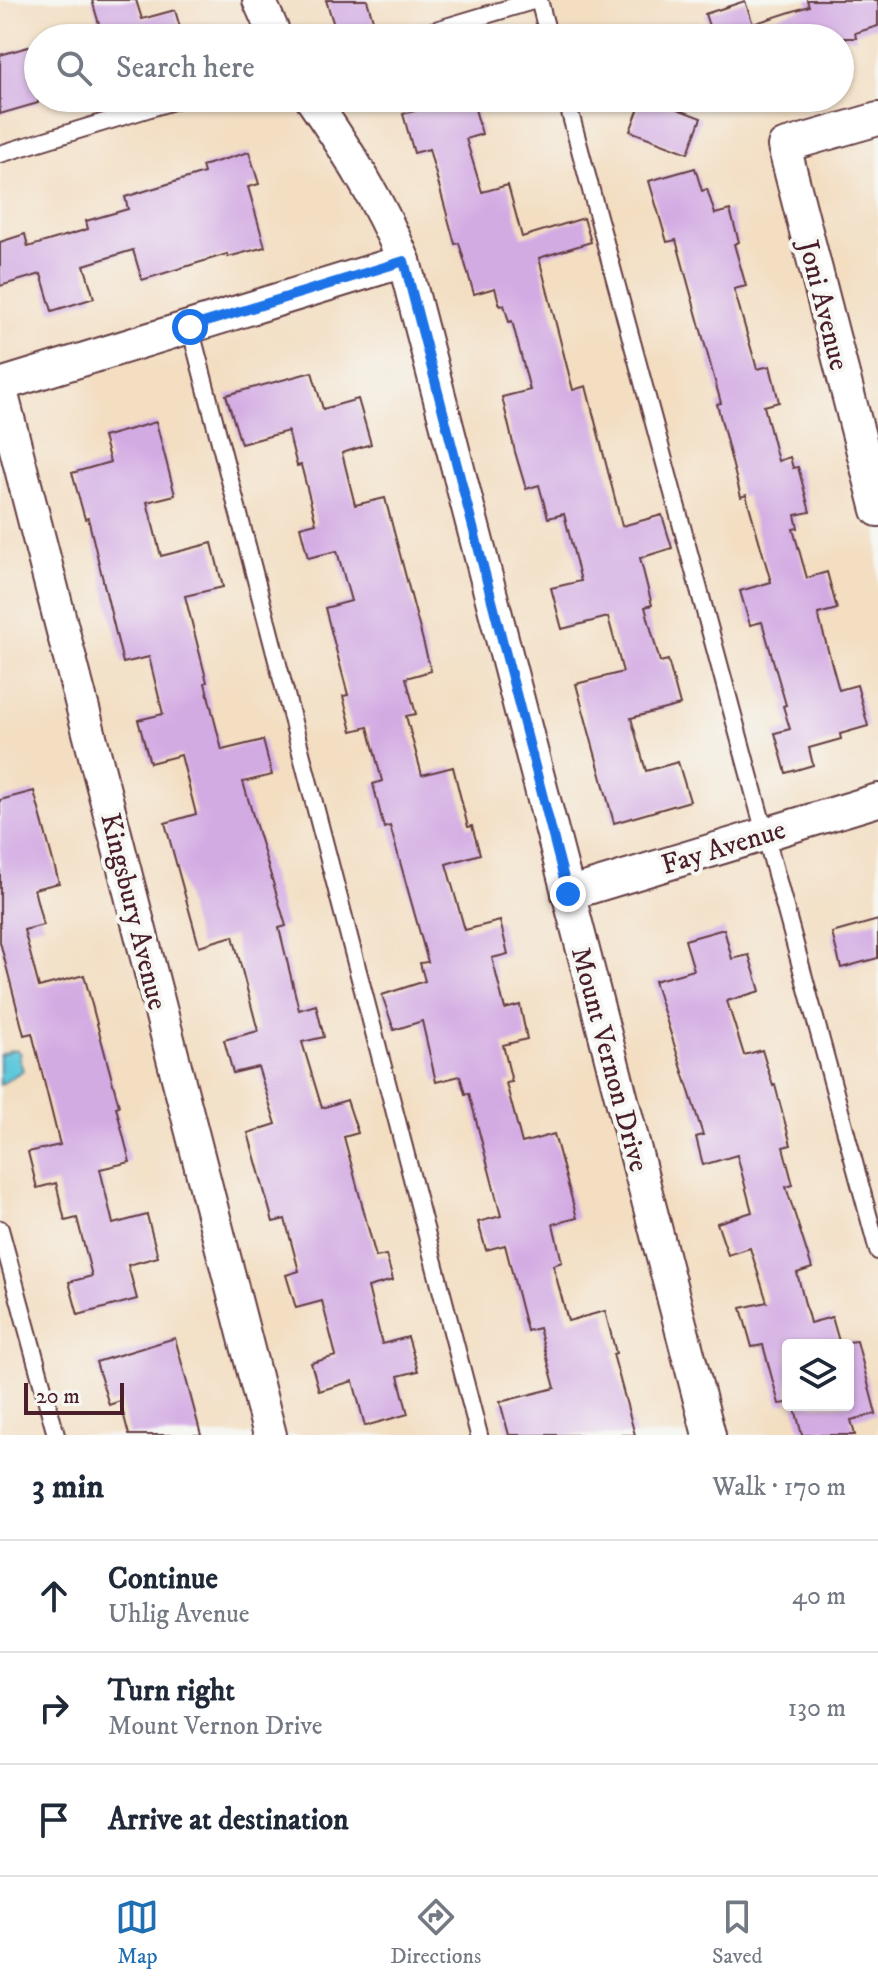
<!DOCTYPE html>
<html lang="en">
<head>
<meta charset="utf-8">
<style>
  body { margin:0; font-family:"IM FELL DW Pica",serif; background:#f6f6f7; color:#1f2937 }
  .controls { position:absolute; right:24px; bottom:24px; display:grid; overflow:hidden; border-radius:8px; box-shadow:0 2px 6px #0004 }
  .controls button { width:72px; height:72px; display:grid; place-items:center; padding:0; border:0; border-bottom:2px solid #e0e1e3; background:#fff; color:#1f2937; font:40px sans-serif }
  .scale { position:absolute; left:24px; bottom:20px; width:100px; box-sizing:border-box; padding-left:8px; border:4px solid #4a1f2b; border-top:0; font-size:22px; line-height:28px; white-space:nowrap; color:#4a1f2b; -webkit-text-stroke:6px #f6f6f2; paint-order:stroke }
  .stop { position:absolute; width:24px; height:24px; margin:-18px; border:6px solid #1a73e8; border-radius:50%; background:#fff }
  .stop.end { background:#1a73e8; border-color:#fff; box-shadow:0 2px 8px #0008 }
  .list { margin:0; padding:0; list-style:none }
  h2 { display:flex; justify-content:space-between; align-items:center; height:104px; margin:0; padding:0 32px; font-size:34px }
  h2 small { font-size:26px; font-weight:400; color:#747a83 }
  .list li { display:grid; grid-template-columns:52px 1fr auto; gap:24px; align-items:center; box-sizing:border-box; height:112px; padding:0 32px; border-top:2px solid #e0e1e3 }
  .list b { display:block; font-size:30px; white-space:nowrap }
  .list p { margin:0; font-size:26px; white-space:nowrap; color:#747a83 }
  .list em { font-size:26px; font-style:normal; color:#747a83 }
  .icon { flex:none; width:44px; height:44px; fill:none; stroke:currentColor; stroke-width:2; stroke-linecap:round; stroke-linejoin:round }
  .map { position:relative; flex:none; width:878px; height:1435px; overflow:hidden }
  .search { position:absolute; background:#fff; box-shadow:0 2px 6px #0004; left:24px; right:24px; top:24px; height:88px; display:flex; align-items:center; gap:20px; box-sizing:border-box; padding:0 28px; border-radius:44px; color:#747a83; font-size:30px }
  .sheet { height:440px; background:#fff }
  nav { display:flex; justify-content:space-around; align-items:center; box-sizing:border-box; height:112px; border-top:2px solid #e0e1e3; background:#fff; font-size:22px; color:#747a83 }
  nav a { display:grid; justify-items:center; gap:4px }
  nav .on { color:#1f6fb2 }
  .map>svg:first-child { display:block }
</style>
</head>
<body>
<div class="map">
<svg width="878" height="1435" viewBox="0 0 878 1435">
  <rect width="100%" height="100%" fill="#f6f6f2"/>
  <filter id="ink" filterUnits="userSpaceOnUse"><feTurbulence type="fractalNoise" baseFrequency=".0125" numOctaves="2"/><feDisplacementMap in="SourceGraphic" scale="16" xChannelSelector="R" yChannelSelector="G"/><feConvolveMatrix kernelMatrix="1 2 1 2 8 2 1 2 1" color-interpolation-filters="sRGB"/></filter>
  <filter id="wash" filterUnits="userSpaceOnUse"><feTurbulence type="fractalNoise" baseFrequency=".006" numOctaves="4" result="noise"/><feDisplacementMap in="SourceGraphic" scale="32" xChannelSelector="R" yChannelSelector="G"/><feGaussianBlur stdDeviation="1.8" result="paint"/><feColorMatrix in="noise" values="0 0 0 0 0 0 0 0 0 0 0 0 0 0 0 0 0 1.4 0 .05"/><feComposite in="paint" operator="in"/></filter>
  <g filter="url(#wash)">
    <rect width="100%" height="100%" fill="#f3dec2"/>
    <path fill="#60c8dc" stroke="#557484" stroke-width="2" d="M11,1050H17L20,1054L19,1059L23,1070L0,1085V1055Z"/>
    <g id="blocks">
      <g fill="#d3abe3">
        <path d="M92,0H136L142,19L175,10L183,38H103Z"/>
        <path d="M326,0H367L377,34L362,38H338Z"/>
        <path d="M807,0H878V26L855,33L856,38H713L705,14L745,1L753,24L809,6Z"/>
        <path d="M38,44V103L0,114V55Z"/>
        <path d="M430,98H472L482,134L466,139L482,192L508,185L522,237L584,218L591,242L539,258L573,390L586,386L622,526L662,515L672,548L640,558L652,605L645,607L660,662L668,660L680,705L631,718L646,771L678,762L690,801L614,823L576,684L623,672L608,617L562,629L551,588L581,581L564,514L548,518L539,485L526,489L515,452L502,397L530,390L512,321L509,322L504,305L500,306L495,288L474,294L459,243L455,244L429,149L414,153L403,114L432,106Z"/>
        <path d="M643,98H681L677,109L701,118L688,153L630,131Z"/>
        <path d="M249,152L259,184L248,187L265,247L228,257L227,254L142,280L133,250L84,265L94,298L52,311L41,274L0,286V242L25,234L28,247L88,229L86,221L128,209L125,197L204,173L202,166Z"/>
        <path d="M695,168L702,191L707,189L715,214L730,210L739,242L734,244L746,286L734,289L757,369L770,366L779,402L764,406L778,461L790,457L793,468L798,467L810,512L795,515L798,528L793,529L807,578L827,572L837,609L818,614L839,690L857,685L868,726L840,734L841,739L809,748L813,765L786,773L775,733L790,729L783,706L786,705L762,622L750,625L740,591L771,582L746,495L741,497L717,404L721,403L676,240L667,242L649,181Z"/>
        <path d="M312,372L323,409L358,399L371,444L342,453L355,505L385,498L431,671L406,678L416,714L406,716L422,775L453,767L468,827L472,826L480,854L446,864L465,930L500,921L508,954L492,958L505,1009L520,1005L527,1039L503,1045L512,1082L506,1083L522,1143L554,1134L577,1218L553,1224L562,1262L553,1265L568,1321L605,1311L616,1353L613,1354L635,1435H509L500,1402L555,1388L539,1328L527,1331L505,1245L486,1250L478,1222L501,1216L469,1093L465,1094L460,1076L436,1082L422,1021L394,1030L382,995L425,981L420,963L428,962L390,826L384,828L373,784L382,781L368,727L352,731L343,696L348,695L325,608L351,601L337,551L308,558L300,527L316,523L301,465L297,466L288,431L241,444L226,395Z"/>
        <path d="M156,422L175,495L147,502L161,556L212,543L223,587L185,596L207,682L205,683L222,750L263,740L272,775L243,782L286,926L279,928L299,1010L316,1005L324,1037L302,1042L322,1108L347,1100L358,1133L344,1137L376,1257L386,1255L393,1280L368,1287L382,1344L408,1337L418,1371L398,1376L408,1414L365,1426L353,1381L319,1391L311,1363L336,1356L322,1301L296,1308L286,1275L299,1271L285,1219L273,1222L248,1133L276,1124L258,1067L233,1073L224,1040L258,1031L233,936L199,946L165,823L196,814L181,755L150,763L138,720L163,714L149,657L123,663L88,518L85,519L72,473L110,462L103,437Z"/>
        <path d="M34,791L59,883L34,889L43,925L24,930L39,987L84,975L119,1106L116,1107L130,1162L100,1169L113,1224L147,1215L158,1257L128,1265L137,1299L78,1315L69,1282L92,1276L77,1218L65,1221L56,1183L37,1188L28,1152L60,1145L32,1033L24,1035L0,942V800Z"/>
        <path d="M878,920V958L841,968L832,933Z"/>
        <path d="M724,929L732,959L749,955L760,991L727,1001L744,1055L762,1050L773,1086L775,1085L791,1145L783,1147L793,1185L786,1187L812,1268L797,1273L810,1323L832,1317L840,1345H788V1403L779,1404L763,1345L752,1347L741,1308L767,1302L750,1248L728,1255L717,1223L752,1212L737,1155L703,1165L696,1137L703,1135L654,981L694,970L685,940Z"/>
        <path d="M175,1338L201,1435H129L120,1401L109,1405L96,1362Z"/>
        <path d="M857,1341L876,1414L851,1420L855,1435H802L794,1405H847L848,1408V1342Z"/>
      </g>
    </g>
  </g>
  <g filter="url(#ink)">
    <use href="#blocks" fill-opacity="0" stroke="#633c42" stroke-width="2"/>
    <g fill="none" stroke-linecap="round" stroke-linejoin="round">
      <defs>
        <g id="lane">
          <path d="M539,0L549,38"/>
          <path d="M409,38L536,0"/>
          <path d="M566,98L878,1251"/>
          <path d="M0,154L183,98"/>
          <path d="M190,327L479,1435"/>
          <path d="M0,1229L56,1435"/>
        </g>
        <g id="street">
          <path d="M259,0L276,38"/>
          <path d="M311,98C348,152 379,200 404,261L709,1435"/>
          <path d="M878,119L784,146L878,510"/>
          <path d="M0,385L404,261"/>
          <path d="M0,387L270,1435"/>
          <path d="M568,894L878,800"/>
        </g>
      </defs>
      <use href="#lane" stroke="#633c42" stroke-width="20"/>
      <use href="#street" stroke="#633c42" stroke-width="36"/>
      <use href="#lane" stroke="#fff" stroke-width="16"/>
      <use href="#street" stroke="#fff" stroke-width="32"/>
    </g>
  </g>
  <g fill="none" stroke-linecap="round" stroke-linejoin="round" filter="url(#ink)">
    <path stroke="#1a73e8" stroke-width="10" d="M190,327L404,261L568,894"/>
  </g>
  <g text-anchor="middle" stroke-width="8" stroke-linejoin="round" paint-order="stroke">
    <g font-size="28" fill="#4a1f2b" stroke="#f6f6f2">
      <text transform="translate(825 305) rotate(76)" y="10">Joni Avenue</text>
      <text transform="translate(723 846) rotate(-17)" y="10">Fay Avenue</text>
      <text transform="translate(135 911) rotate(76)" y="10">Kingsbury Avenue</text>
      <text transform="translate(611 1059) rotate(75)" y="10">Mount Vernon Drive</text>
    </g>
  </g>
</svg>
<div class="controls">
<button><svg class="icon" aria-label="layers" viewBox="0 0 24 24"><path d="M12 4l9 5-9 5-9-5zM3 14l9 5 9-5"/></svg></button>
</div>
<div class="scale">20 m</div>
<div class="stop" style="left:190px;top:327px"></div>
<div class="stop end" style="left:568px;top:894px"></div>
<div class="search"><svg class="icon" aria-label="search" viewBox="0 0 24 24"><circle cx="10" cy="10" r="6"/><path d="M15 15l6 6"/></svg>Search here</div>
</div>
<section class="sheet">
<h2>3 min<small>Walk · 170 m</small></h2>
<ul class="list">
<li><svg class="icon" aria-label="ahead" viewBox="0 0 24 24"><path d="M12 20V5M6 11l6-6 6 6"/></svg><div><b>Continue</b><p>Uhlig Avenue</p></div><em>40 m</em></li>
<li><svg class="icon" aria-label="right" viewBox="0 0 24 24"><path d="M7 20v-9h11M14 6l5 5-5 5"/></svg><div><b>Turn right</b><p>Mount Vernon Drive</p></div><em>130 m</em></li>
<li><svg class="icon" aria-label="arrive" viewBox="0 0 24 24"><path d="M6 21V4h12l-3 4 3 4H6"/></svg><div><b>Arrive at destination</b></div></li>
</ul>
</section>
<nav>
<a class="on"><svg class="icon" aria-label="map" viewBox="0 0 24 24"><path d="M3 6l6-2 6 2 6-2v14l-6 2-6-2-6 2zM9 4v14M15 6v14"/></svg>Map</a>
<a><svg class="icon" aria-label="directions" viewBox="0 0 24 24"><path d="M12 3l9 9-9 9-9-9zM9 14v-3h6M13 9l2 2-2 2"/></svg>Directions</a>
<a><svg class="icon" aria-label="saved" viewBox="0 0 24 24"><path d="M7 4h10v16l-5-4-5 4z"/></svg>Saved</a>
</nav>
</body>
</html>
